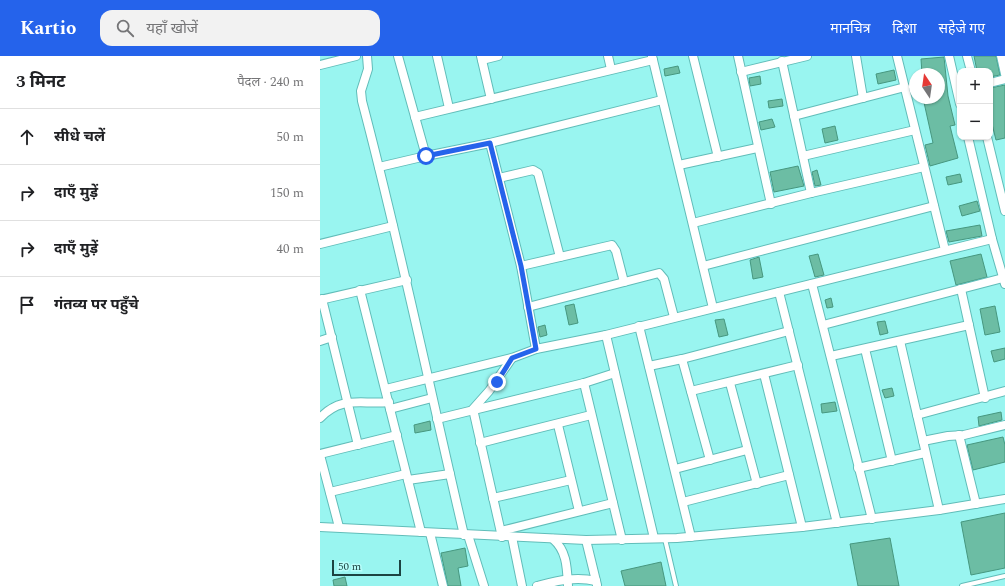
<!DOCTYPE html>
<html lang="hi">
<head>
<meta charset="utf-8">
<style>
  body { margin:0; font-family:Spectral,"Noto Sans Devanagari",serif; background:#f2f2f2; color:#202124 }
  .controls { position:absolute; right:12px; top:12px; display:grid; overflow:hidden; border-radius:8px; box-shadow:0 1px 3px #0004 }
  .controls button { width:36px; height:36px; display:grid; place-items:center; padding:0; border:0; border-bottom:1px solid #e0e0e0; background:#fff; color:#202124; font:20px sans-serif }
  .compass { position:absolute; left:589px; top:12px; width:36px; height:36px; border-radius:50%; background:#fff; box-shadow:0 1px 3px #0004; rotate:347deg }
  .scale { position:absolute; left:12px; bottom:10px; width:69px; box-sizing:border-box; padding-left:4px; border:2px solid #1c4341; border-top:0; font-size:11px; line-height:14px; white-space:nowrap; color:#1c4341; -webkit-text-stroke:3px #b7fefa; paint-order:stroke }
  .stop { position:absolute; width:12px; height:12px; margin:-9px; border:3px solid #2563eb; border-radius:50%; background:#fff }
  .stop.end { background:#2563eb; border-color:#fff; box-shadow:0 1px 4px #0008 }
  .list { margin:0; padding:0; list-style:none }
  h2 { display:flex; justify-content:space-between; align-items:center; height:52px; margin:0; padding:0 16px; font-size:17px }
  h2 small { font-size:13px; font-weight:400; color:#757577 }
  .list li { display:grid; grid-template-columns:26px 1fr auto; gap:12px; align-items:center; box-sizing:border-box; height:56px; padding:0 16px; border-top:1px solid #e0e0e0 }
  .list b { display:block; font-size:15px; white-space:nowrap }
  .list em { font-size:13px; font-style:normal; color:#757577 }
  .icon { flex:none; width:22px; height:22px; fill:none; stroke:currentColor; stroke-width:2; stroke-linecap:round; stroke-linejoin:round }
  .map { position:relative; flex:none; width:685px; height:530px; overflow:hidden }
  header { display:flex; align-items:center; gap:24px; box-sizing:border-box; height:56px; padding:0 20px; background:#2563eb; color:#fff }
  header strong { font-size:19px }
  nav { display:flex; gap:22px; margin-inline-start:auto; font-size:14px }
  .search { width:280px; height:36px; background:#f2f2f2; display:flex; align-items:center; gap:10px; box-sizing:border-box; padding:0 14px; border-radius:12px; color:#757577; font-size:15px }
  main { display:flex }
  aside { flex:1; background:#fff }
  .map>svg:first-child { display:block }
</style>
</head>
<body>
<header>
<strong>Kartio</strong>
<div class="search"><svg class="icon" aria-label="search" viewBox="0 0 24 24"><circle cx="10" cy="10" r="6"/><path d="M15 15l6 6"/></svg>यहाँ खोजें</div>
<nav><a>मानचित्र</a><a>दिशा</a><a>सहेजे गए</a></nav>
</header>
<main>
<aside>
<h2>3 मिनट<small>पैदल · 240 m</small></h2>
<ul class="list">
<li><svg class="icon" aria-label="ahead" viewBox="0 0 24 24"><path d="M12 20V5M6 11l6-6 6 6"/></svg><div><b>सीधे चलें</b></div><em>50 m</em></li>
<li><svg class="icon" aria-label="right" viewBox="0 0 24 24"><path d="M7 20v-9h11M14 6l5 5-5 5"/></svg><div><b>दाएँ मुड़ें</b></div><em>150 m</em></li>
<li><svg class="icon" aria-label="right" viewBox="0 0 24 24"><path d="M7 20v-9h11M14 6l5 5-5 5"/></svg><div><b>दाएँ मुड़ें</b></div><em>40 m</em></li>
<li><svg class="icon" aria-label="arrive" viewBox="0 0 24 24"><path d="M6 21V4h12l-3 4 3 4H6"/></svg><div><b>गंतव्य पर पहुँचे</b></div></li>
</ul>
</aside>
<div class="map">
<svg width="685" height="530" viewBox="0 0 685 530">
  <rect width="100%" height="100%" fill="#99f5f0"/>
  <g fill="#6cbda4" stroke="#46977f">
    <path d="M654,0H676L680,19L670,21V15H657Z"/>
    <path d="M624,1L628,40L635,69L630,70L638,102L610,110L605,89L613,87L603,42H619V18H602L601,3Z"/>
    <path d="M358,10L360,17L345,20L344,13Z"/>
    <path d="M574,14L576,24L558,28L556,18Z"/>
    <path d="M440,20L441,28L430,30L429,22Z"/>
    <path d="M685,29V82L676,84L670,60V32Z"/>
    <path d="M462,43L463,50L449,52L448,45Z"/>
    <path d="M452,63L455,71L441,74L439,66Z"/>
    <path d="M515,70L518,84L505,87L502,73Z"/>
    <path d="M478,110L484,130L454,136L450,116Z"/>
    <path d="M497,114L501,129L495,130L492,116Z"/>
    <path d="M640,118L642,126L628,129L626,121Z"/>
    <path d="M657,145L660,155L642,160L639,150Z"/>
    <path d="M660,169L662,180L629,186L626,175Z"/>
    <path d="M498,198L504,219L495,221L489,200Z"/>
    <path d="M661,198L667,221L636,229L630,205Z"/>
    <path d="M439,201L443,221L433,223L430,204Z"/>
    <path d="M511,242L513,251L507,252L505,244Z"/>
    <path d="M254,248L258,267L249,269L245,250Z"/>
    <path d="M675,250L680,276L665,279L660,253Z"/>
    <path d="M404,263L408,279L399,281L395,264Z"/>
    <path d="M565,265L568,277L560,279L557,266Z"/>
    <path d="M225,269L227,279L220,281L218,271Z"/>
    <path d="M685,292V303L674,306L671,295Z"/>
    <path d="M572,332L574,340L565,342L562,334Z"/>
    <path d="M515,346L517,355L502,357L501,348Z"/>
    <path d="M681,356L682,364L659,370L658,361Z"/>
    <path d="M110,365L111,374L95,377L94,369Z"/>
    <path d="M683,381L685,389V406L653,414L647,389Z"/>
    <path d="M685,457V512L651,519L641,466Z"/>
    <path d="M570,482L579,530H538L530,488Z"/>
    <path d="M145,492L148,510L138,512L141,530H128L121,497Z"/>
    <path d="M341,506L346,530H305L301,515Z"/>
    <path d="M25,521L27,530H14L13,524Z"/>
  </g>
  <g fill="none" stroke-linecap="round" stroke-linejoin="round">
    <defs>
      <g id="lane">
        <path d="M345,483L356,530"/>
        <path d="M642,530L685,520"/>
      </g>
      <g id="street">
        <path d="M47,0L48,13L41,35L42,45C80,188 110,334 144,479"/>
        <path d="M78,0L106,100"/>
        <path d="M117,0L129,52"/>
        <path d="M161,0L171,43"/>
        <path d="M288,0L291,13"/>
        <path d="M332,0L393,252"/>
        <path d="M373,0L398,101"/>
        <path d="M418,0L451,148"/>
        <path d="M536,0L543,42"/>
        <path d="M577,0L625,194"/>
        <path d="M629,0L640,48"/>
        <path d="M647,0L651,15"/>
        <path d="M681,0L685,18"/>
        <path d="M162,4L178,0"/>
        <path d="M462,5L491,137"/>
        <path d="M0,9L36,0"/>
        <path d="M421,16L487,0"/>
        <path d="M670,27L685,23"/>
        <path d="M474,60L585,31"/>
        <path d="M95,61L333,4"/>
        <path d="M648,81L672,183L685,228"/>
        <path d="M667,81L685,155"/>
        <path d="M170,87L201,210L216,293"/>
        <path d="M483,100L595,74"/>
        <path d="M359,109L437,92"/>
        <path d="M59,111L106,100L170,87L342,44"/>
        <path d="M179,122L213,114L218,117L240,201"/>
        <path d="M373,167L491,137L604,111"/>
        <path d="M0,188L73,170"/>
        <path d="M201,210L292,189L296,195L304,226"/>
        <path d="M383,210L614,150"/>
        <path d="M492,228L552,463"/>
        <path d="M641,233L665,342"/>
        <path d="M40,234L101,476"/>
        <path d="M459,236L517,467"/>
        <path d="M2,243L38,389"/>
        <path d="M0,244L87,224"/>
        <path d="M208,251L339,217L344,223L354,261"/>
        <path d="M503,269L683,222"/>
        <path d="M319,270L371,481"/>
        <path d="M286,279L334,482"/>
        <path d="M0,285L12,281"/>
        <path d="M580,285L619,454"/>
        <path d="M545,293L572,405"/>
        <path d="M511,300L649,269"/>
        <path d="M362,303L390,404"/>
        <path d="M329,310L362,303L469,275"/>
        <path d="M444,318L482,471"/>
        <path d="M264,327L302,484"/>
        <path d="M410,327L437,428"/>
        <path d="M66,333L192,302L216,293L286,279L672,183"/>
        <path d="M371,335L478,309"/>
        <path d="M70,353L112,342"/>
        <path d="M597,359L685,335"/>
        <path d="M0,362C22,339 41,349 69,346"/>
        <path d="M117,363L264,327L295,317"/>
        <path d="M238,369L259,455"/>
        <path d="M639,379L656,448"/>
        <path d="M603,385L628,380L644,379L685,369"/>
        <path d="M160,387L271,359"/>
        <path d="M0,398L77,379"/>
        <path d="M0,399L19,471"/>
        <path d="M538,412L605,397"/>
        <path d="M355,413L427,394"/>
        <path d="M88,424L130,418"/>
        <path d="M10,436L86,418"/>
        <path d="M173,442L251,424"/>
        <path d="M363,446L469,419"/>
        <path d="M0,471L266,484L357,482L482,471L619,454L685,443"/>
        <path d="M181,475L293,447"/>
        <path d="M110,477L123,530"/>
        <path d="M148,479L164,530"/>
        <path d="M182,481L153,353L169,335L192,302"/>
        <path d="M192,481L202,530"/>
        <path d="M233,483C247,495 247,512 248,530"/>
        <path d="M266,484L277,529"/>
        <path d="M217,530C237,525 255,520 276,525"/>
      </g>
    </defs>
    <use href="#lane" stroke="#61bdb9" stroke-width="6"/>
    <use href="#street" stroke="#61bdb9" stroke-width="10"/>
    <use href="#lane" stroke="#fff" stroke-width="4"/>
    <use href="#street" stroke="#fff" stroke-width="8"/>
  </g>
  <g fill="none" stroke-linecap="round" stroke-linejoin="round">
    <path stroke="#2563eb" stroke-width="5" d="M106,100L170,87L201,210L216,293L192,302L177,326"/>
  </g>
</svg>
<div class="controls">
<button>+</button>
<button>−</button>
</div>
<svg class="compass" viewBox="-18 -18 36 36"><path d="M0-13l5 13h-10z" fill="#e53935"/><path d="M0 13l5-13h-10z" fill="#757577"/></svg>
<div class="scale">50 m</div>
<div class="stop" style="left:106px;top:100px"></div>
<div class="stop end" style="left:177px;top:326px"></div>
</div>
</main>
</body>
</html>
